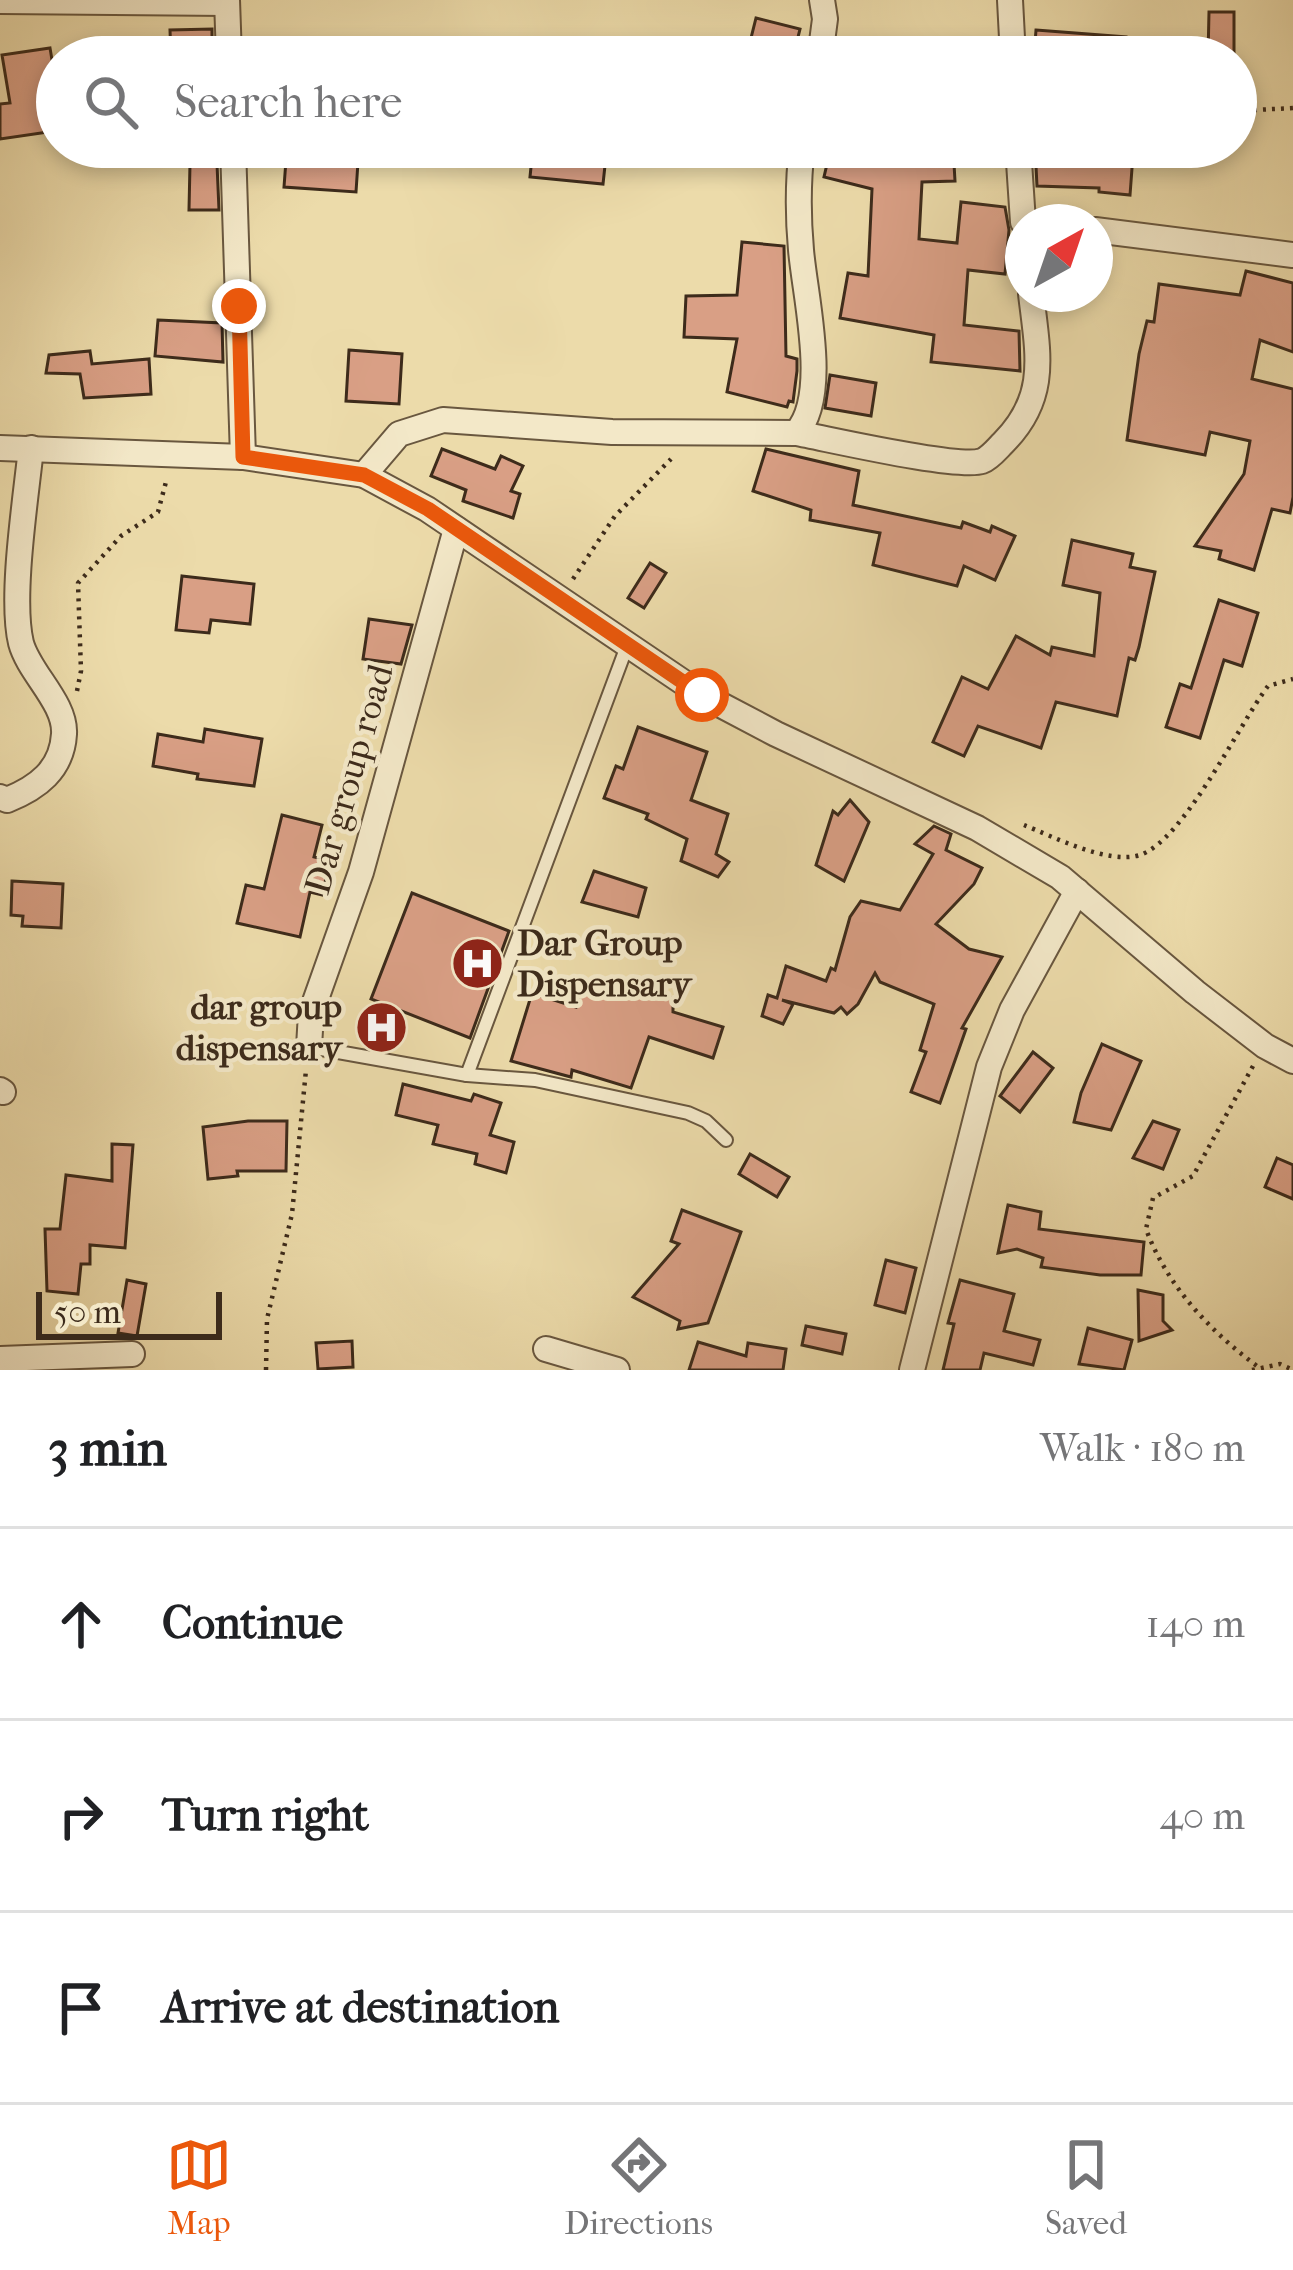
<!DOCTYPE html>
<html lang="en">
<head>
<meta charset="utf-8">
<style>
  body { margin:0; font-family:"IM FELL French Canon",serif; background:#f6f6f6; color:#202124 }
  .compass { position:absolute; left:1005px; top:204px; width:108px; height:108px; border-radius:50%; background:#fff; box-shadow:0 6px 18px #0003; rotate:40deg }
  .scale { position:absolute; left:36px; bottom:30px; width:186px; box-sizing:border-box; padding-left:12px; border:6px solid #3d2b1b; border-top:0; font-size:33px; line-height:42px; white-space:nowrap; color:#3d2b1b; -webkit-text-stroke:9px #f3e8c8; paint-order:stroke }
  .stop { position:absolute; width:36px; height:36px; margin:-27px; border:9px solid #ea580c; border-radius:50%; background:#fff }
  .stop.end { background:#ea580c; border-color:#fff; box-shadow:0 3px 12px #0008 }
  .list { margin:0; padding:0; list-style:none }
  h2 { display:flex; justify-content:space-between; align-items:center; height:156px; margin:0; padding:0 48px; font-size:51px }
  h2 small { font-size:39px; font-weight:400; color:#757577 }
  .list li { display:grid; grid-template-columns:78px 1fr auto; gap:36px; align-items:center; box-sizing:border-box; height:192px; padding:0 48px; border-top:3px solid #e0e0e0 }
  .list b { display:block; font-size:45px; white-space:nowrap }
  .list em { font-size:39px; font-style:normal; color:#757577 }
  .icon { flex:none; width:66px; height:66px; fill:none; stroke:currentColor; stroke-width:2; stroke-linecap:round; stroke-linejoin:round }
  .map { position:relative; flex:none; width:1293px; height:1370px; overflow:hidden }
  .search { position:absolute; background:#fff; box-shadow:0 6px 18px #0003; left:36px; right:36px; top:36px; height:132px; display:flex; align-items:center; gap:30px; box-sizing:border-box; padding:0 42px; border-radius:66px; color:#757577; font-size:45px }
  .sheet { height:732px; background:#fff }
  nav { display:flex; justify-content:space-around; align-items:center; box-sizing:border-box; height:168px; border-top:3px solid #e0e0e0; background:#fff; font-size:33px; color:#757577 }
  nav a { display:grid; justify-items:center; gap:6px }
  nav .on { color:#ea580c }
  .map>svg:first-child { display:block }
</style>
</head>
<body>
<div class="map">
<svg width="1293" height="1370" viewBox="0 0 1293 1370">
  <rect width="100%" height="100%" fill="#ecdbaa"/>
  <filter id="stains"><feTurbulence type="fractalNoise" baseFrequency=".00167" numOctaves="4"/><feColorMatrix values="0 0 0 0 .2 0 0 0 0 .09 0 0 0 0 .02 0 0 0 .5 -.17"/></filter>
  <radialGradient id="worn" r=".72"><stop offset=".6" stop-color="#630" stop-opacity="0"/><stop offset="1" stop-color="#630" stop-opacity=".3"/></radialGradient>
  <g fill="#d99f85" stroke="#3d2b1b" stroke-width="3">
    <path d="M1209,12H1234V57H1208Z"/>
    <path d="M756,18L800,29L793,57L747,54Z"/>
    <path d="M212,29V57H171L170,30Z"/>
    <path d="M1036,30L1126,37L1125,57H1034Z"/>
    <path d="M50,48L57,90V103H51L55,131L0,139V104L10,103L2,55Z"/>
    <path d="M287,147H359L356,192L284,187Z"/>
    <path d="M533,147H607L603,184L530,177Z"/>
    <path d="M831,147H953L955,181L922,182L919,239L957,243L961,202L1005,207L1009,230L1005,274L968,270L964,325L1019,331L1020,371L931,362L934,335L840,318L848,273L868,276L872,189L824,177Z"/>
    <path d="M1035,147H1087V152L1133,155L1130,195L1099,192V188L1037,186Z"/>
    <path d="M190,164H217L219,210H189Z"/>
    <path d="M742,242L784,246L786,356L797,359V371L793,402L789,401L787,407L727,392L737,339L684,337L686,296L737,295Z"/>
    <path d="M1246,271L1293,283V352L1260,340L1252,379L1293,389V497L1290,513L1272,509L1254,570L1219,559L1221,551L1195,546L1244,474L1250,441L1210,432L1205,455L1127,440L1139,354L1147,321L1154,322L1159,284L1240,295Z"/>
    <path d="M158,320L222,323L223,362L155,356Z"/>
    <path d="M349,350L402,354L399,404L346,401Z"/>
    <path d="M90,351L92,364L149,359L151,394L84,398L80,374L46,373L49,355Z"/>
    <path d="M830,375L876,383L871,416L825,408Z"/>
    <path d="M442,449L495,469L501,456L523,466L511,491L520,494L513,518L463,501L466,490L431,476Z"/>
    <path d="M766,449L859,471L853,505L961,528L963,522L990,532L992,526L1015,536L995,580L964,566L957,586L873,565L880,533L810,520L811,510L753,491Z"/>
    <path d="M1072,540L1133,554L1130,567L1155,572L1139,647L1135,660L1129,658L1117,716L1056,702L1041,748L978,726L964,756L933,742L962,677L988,689L1016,636L1050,655L1052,647L1094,656L1100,593L1063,585Z"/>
    <path d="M650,563L666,573L644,608L628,598Z"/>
    <path d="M182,576L254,584L250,624L211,620L209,633L176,630Z"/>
    <path d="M1219,600L1258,613L1242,666L1224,660L1200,738L1166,727L1180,684L1191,688Z"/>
    <path d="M369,619L412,625L401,664L363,659Z"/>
    <path d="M638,727L707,752L691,800L728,814L716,854L729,862L718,877L681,861L687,839L646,819L648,814L604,798L616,766L623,769Z"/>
    <path d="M205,729L262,739L254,786L197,779L198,774L153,766L158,734L203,742Z"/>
    <path d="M850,800L869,822L844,881L816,865L833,811L838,815Z"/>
    <path d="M282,815L322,825L314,857L330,861L322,895L310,892L300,937L237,923L246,885L264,889Z"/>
    <path d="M934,826L951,834L946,850L982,868L974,884L936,924L969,949L1002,957L962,1028L966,1029L940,1103L911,1092L926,1052L920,1050L934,1004L880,982L875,973L858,1004L847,1014L841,1007L834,1013L782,1000L793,1004L783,1024L762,1016L768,995L777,998L786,966L826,981L831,968L835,970L850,917L861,901L900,910L933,854L915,844Z"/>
    <path d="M594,871L646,888L638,917L582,902Z"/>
    <path d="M12,881L63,884L61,928L22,926L23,916L11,915Z"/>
    <path d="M412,893L509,931L470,1038L371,999Z"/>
    <path d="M611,984L673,998V1012L723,1027L713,1058L649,1037L631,1088L572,1070L571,1077L511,1061L532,993L576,1007L580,990L607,998Z"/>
    <path d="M1102,1044L1141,1061L1111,1130L1074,1122L1081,1093Z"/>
    <path d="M1033,1052L1053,1068L1020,1112L1000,1096Z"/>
    <path d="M403,1084L471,1101L474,1094L501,1103L490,1135L514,1142L506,1173L475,1164L477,1154L433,1144L438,1125L396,1115Z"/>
    <path d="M248,1121H287L286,1171H237L238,1176L208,1179L203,1127Z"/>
    <path d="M1153,1121L1179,1130L1163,1169L1133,1158Z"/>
    <path d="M112,1144L133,1145L125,1248L90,1245V1264H81L78,1294L47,1291L45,1229H60L66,1175L112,1181Z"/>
    <path d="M750,1154L789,1177L777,1197L739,1174Z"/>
    <path d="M1277,1158L1293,1165V1199L1265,1187Z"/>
    <path d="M1008,1205L1041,1212L1039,1229L1144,1242L1141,1275H1100L1041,1267L1043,1258L1017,1249L998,1253Z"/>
    <path d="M682,1210L741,1232L708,1323L678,1329L680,1321L633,1297L679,1244L671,1241Z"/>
    <path d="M886,1260L916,1268L905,1313L875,1305Z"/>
    <path d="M127,1280L146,1284L137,1336L118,1333Z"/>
    <path d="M960,1280L1014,1294L1004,1331L1040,1340L1033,1365L984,1353L980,1370H943L954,1324L948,1323Z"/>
    <path d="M1138,1290L1163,1295V1321L1172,1330L1139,1341Z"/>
    <path d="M806,1326L846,1334L842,1354L802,1345Z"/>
    <path d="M1088,1328L1132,1340L1124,1370L1079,1364Z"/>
    <path d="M352,1341L353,1367L318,1369L316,1343Z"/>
    <path d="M698,1342L746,1356L748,1343L786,1349L783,1370H689Z"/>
  </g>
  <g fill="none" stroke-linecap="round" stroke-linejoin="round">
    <defs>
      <g id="lane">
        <path d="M310,1047L467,1075L627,646"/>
        <path d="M467,1075L535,1080L688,1113L706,1121L726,1140"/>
      </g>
      <g id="street">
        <path d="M227,0L229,57"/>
        <path d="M1010,0L1013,57"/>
        <path d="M0,1L227,3"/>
        <path d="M820,57L825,19L822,0"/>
        <path d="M233,147L243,457"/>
        <path d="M1018,147L1023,222"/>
        <path d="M1095,230L1293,255"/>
        <path d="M796,433C829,439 957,469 982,461C990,458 997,449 1003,443C1049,397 1038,354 1031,294"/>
        <path d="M0,448L243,457L364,475L427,509L702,695L776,734L977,828L1060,877L1195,992L1265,1046L1293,1061"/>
        <path d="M364,475L399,434L443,420L612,432L796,433C830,396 805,298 801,250C798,217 798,180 802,147"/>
        <path d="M0,797L7,800C37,788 62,770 64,734C66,703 29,673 21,643C10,598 26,497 31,448"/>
        <path d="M309,1047L311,1013L361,872L456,529"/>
        <path d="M0,1090L3,1092"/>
        <path d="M546,1349L617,1370"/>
        <path d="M0,1359L132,1354"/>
        <path d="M912,1370L989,1067L1012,1010L1077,891"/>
      </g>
    </defs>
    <use href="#lane" stroke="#69573f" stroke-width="16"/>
    <use href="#street" stroke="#69573f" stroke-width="28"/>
    <g stroke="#3d2b1b" stroke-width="4.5" stroke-dasharray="3 6" stroke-linecap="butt">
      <path d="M1236,111L1293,108"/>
      <path d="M573,579L615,516L671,459"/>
      <path d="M77,691L81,671L78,583L121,536L158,512L167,478"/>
      <path d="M1024,825C1054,837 1108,865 1140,855C1184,840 1238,726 1268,686L1293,679"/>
      <path d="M1253,1066L1193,1176L1153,1198L1146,1229C1167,1286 1210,1331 1257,1366"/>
      <path d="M266,1370L267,1319L292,1214L306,1070"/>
      <path d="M1252,1370L1280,1364L1293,1370"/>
    </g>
    <use href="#lane" stroke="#f3e8c8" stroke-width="12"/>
    <use href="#street" stroke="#f3e8c8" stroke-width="24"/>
  </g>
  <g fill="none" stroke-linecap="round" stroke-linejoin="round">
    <path stroke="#ea580c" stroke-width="15" d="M239,306L243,457L364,475L428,509L702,695"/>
  </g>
  <defs>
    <symbol id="hospital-disc" viewBox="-11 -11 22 22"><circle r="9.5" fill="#8f2418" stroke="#f3e8c8"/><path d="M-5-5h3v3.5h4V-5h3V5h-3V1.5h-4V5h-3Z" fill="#fff"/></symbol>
  </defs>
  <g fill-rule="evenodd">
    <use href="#hospital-disc" x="448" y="934" width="59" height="59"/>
    <use href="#hospital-disc" x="352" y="998" width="59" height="59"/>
  </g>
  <g text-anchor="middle" stroke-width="9" stroke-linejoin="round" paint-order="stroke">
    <g font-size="36" fill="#3d2b1b" stroke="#f3e8c8">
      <text transform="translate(348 779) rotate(-74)" y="13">Dar group road</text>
    </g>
    <g font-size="36" font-weight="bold" fill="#3d2b1b" stroke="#f3e8c8" text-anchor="start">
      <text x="517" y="955">Dar Group<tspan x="517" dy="41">Dispensary</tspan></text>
      <text x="342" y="1019" text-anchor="end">dar group<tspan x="342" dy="41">dispensary</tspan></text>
    </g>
  </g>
  <rect width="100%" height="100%" filter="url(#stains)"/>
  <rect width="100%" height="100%" fill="url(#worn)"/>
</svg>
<svg class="compass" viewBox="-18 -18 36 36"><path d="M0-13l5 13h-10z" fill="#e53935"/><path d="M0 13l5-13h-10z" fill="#757577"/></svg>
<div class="scale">50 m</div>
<div class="stop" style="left:702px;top:695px"></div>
<div class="stop end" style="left:239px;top:306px"></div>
<div class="search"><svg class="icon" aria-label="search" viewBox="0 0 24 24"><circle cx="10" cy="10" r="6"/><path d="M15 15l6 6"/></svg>Search here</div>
</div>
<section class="sheet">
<h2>3 min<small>Walk · 180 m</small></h2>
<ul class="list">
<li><svg class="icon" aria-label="ahead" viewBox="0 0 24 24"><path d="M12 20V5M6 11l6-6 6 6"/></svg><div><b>Continue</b></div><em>140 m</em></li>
<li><svg class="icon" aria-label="right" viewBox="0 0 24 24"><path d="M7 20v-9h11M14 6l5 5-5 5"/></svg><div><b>Turn right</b></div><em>40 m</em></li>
<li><svg class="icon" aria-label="arrive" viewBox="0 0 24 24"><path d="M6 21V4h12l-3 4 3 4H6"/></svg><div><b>Arrive at destination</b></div></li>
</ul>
</section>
<nav>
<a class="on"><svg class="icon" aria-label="map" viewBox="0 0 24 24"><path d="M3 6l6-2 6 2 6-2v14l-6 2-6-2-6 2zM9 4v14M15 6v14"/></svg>Map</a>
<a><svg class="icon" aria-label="directions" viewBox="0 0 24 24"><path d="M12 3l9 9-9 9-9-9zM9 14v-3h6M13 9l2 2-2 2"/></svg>Directions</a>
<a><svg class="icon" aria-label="saved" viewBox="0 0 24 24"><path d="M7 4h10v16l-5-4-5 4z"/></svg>Saved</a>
</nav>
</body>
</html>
